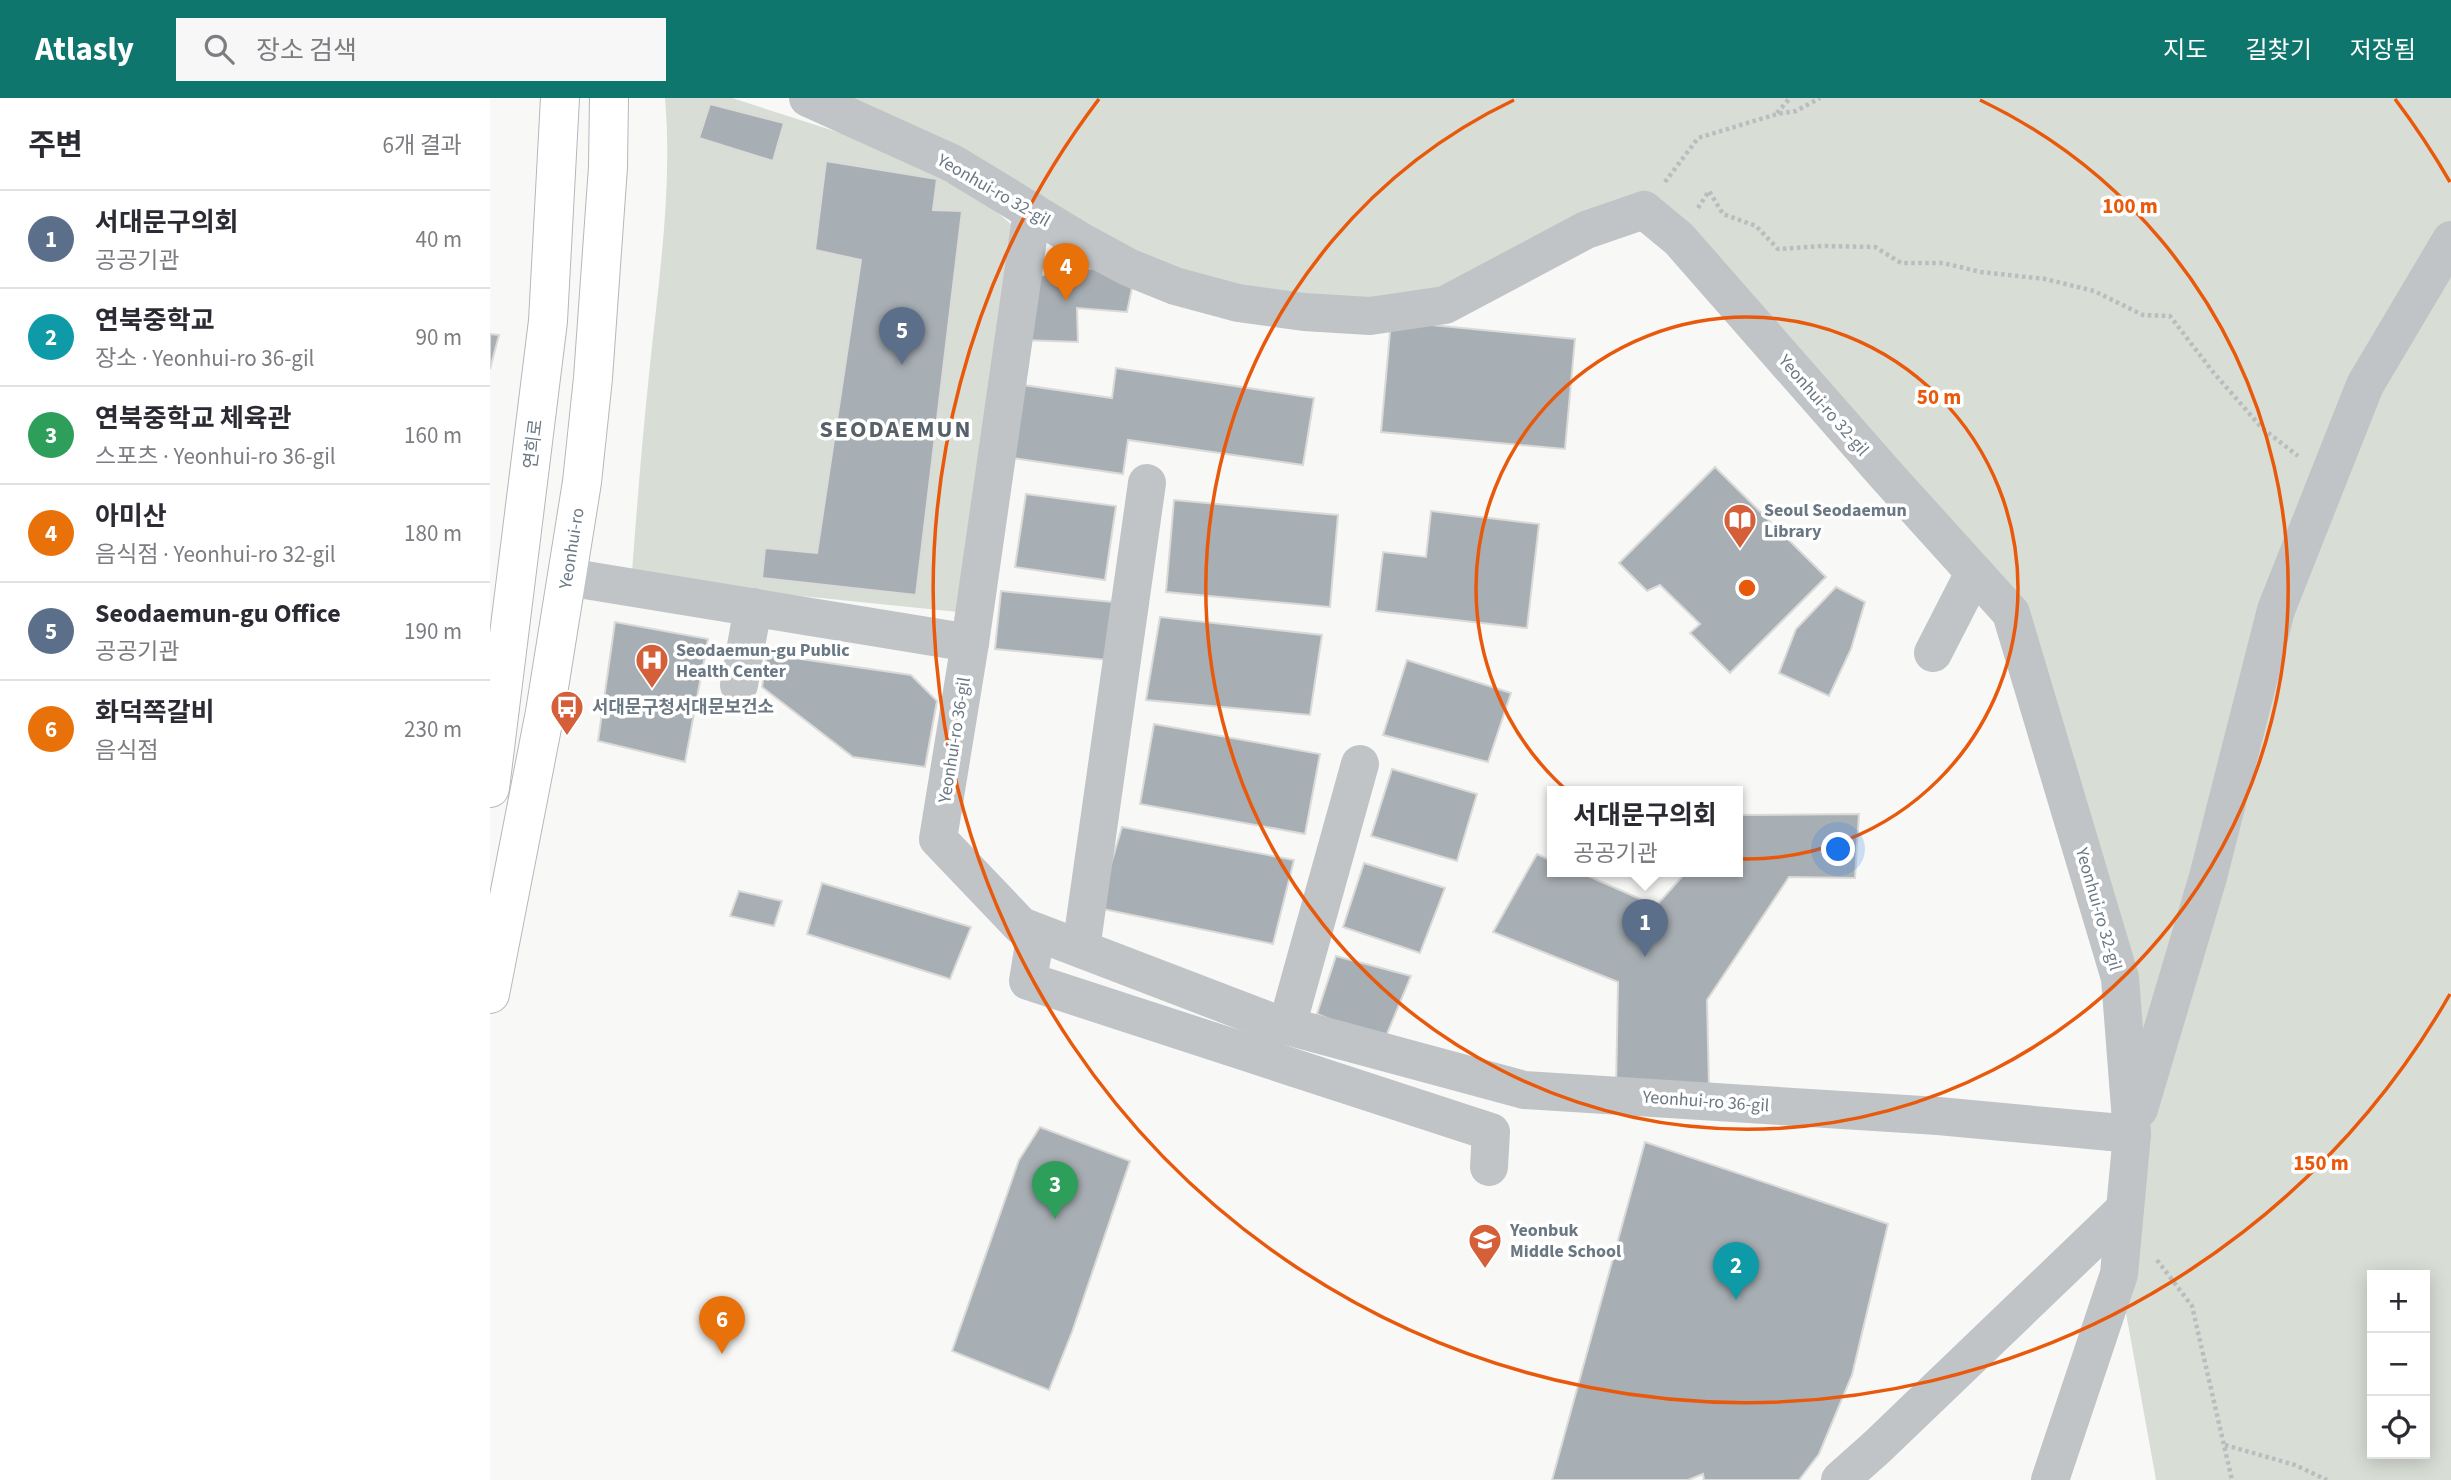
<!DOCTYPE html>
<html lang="ko">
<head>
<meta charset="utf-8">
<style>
  body { margin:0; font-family:"Source Sans 3","Noto Sans KR",sans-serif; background:#f7f7f7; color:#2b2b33 }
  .controls { position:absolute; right:21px; bottom:21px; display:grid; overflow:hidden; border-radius:0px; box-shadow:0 4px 18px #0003 }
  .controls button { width:63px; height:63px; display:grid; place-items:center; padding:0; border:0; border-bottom:2px solid #e1e1e2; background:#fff; color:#2b2b33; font:35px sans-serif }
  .you { position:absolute; left:1349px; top:752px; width:24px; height:24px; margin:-18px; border:5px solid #fff; border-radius:50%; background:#1a73e8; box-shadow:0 0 0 10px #1a73e833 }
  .badge { display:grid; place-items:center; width:46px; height:46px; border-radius:50%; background:#0f766e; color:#fff; font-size:23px; font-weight:700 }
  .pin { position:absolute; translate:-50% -58px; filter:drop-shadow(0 2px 4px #0008) }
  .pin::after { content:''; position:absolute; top:37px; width:24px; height:21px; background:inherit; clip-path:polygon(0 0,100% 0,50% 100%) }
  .popup { position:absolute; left:1057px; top:688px; width:196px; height:91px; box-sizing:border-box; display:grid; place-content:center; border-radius:0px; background:#fff; filter:drop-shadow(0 2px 5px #0005); font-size:23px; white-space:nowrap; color:#7c7c81 }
  .popup b { font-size:26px; color:#2b2b33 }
  .popup::after { content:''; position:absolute; left:50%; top:100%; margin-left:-14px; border:14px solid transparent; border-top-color:#fff }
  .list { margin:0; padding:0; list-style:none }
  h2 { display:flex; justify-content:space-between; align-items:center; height:91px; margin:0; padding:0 28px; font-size:30px }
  h2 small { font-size:23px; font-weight:400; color:#7c7c81 }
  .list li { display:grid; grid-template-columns:46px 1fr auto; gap:21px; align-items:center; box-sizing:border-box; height:98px; padding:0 28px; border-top:2px solid #e1e1e2 }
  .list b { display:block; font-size:26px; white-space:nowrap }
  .list p { margin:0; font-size:23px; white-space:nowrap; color:#7c7c81 }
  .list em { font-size:23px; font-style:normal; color:#7c7c81 }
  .icon { flex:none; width:38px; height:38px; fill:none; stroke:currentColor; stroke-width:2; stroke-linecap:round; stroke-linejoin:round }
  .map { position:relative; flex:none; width:1961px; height:1382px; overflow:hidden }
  header { display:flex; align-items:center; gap:42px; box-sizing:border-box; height:98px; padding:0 35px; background:#0f766e; color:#fff }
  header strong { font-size:33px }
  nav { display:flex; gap:38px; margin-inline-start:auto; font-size:24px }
  .search { width:490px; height:63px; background:#f7f7f7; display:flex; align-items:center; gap:18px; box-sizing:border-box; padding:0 24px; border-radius:0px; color:#7c7c81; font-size:26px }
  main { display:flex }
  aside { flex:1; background:#fff }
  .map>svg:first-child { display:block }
</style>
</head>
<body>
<header>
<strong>Atlasly</strong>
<div class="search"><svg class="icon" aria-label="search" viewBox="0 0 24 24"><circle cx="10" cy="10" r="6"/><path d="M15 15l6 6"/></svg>장소 검색</div>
<nav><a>지도</a><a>길찾기</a><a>저장됨</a></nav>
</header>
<main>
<aside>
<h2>주변<small>6개 결과</small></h2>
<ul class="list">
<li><span class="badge" style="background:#5c6f8a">1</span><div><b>서대문구의회</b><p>공공기관</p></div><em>40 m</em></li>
<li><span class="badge" style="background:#0f9aa8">2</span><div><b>연북중학교</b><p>장소 · Yeonhui-ro 36-gil</p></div><em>90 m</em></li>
<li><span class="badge" style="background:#2e9e5b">3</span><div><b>연북중학교 체육관</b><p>스포츠 · Yeonhui-ro 36-gil</p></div><em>160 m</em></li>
<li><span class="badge" style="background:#e8710a">4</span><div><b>아미산</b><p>음식점 · Yeonhui-ro 32-gil</p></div><em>180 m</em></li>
<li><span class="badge" style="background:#5c6f8a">5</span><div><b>Seodaemun-gu Office</b><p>공공기관</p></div><em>190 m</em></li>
<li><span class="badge" style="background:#e8710a">6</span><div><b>화덕쪽갈비</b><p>음식점</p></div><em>230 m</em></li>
</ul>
</aside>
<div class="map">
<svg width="1961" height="1382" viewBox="0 0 1961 1382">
  <rect width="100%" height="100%" fill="#f8f8f6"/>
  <g fill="#d8ddd5" fill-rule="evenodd">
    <path d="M175,0H242L391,48L464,77L529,133L468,514L282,495L142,474C147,409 152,343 159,277C168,186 183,92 175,0Z"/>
    <path d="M318,0H1961V1382H1666L1629,1176V880L1521,515L1153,112L955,207L748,205ZM1882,1177H1935V1356H1882Z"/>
  </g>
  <g fill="#a8afb4" stroke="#dadad8" stroke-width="2">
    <path d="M220,6L294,25L283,63L209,40Z"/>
    <path d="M336,63L447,81L443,112L472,113L426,497L272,480L275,450L327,455L371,162L325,152Z"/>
    <path d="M604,170L642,190L637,214L587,210L588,244L531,242L540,179Z"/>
    <path d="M901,223L1085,241L1075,351L891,334Z"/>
    <path d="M0,236L9,237L0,271Z"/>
    <path d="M626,270L824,300L813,367L638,342L633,376L523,360L533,287L622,300Z"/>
    <path d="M1225,369L1336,479L1240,575L1200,535L1210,526L1170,487L1157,493L1129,465Z"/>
    <path d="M536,396L626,408L615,482L525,469Z"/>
    <path d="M684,402L848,417L840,509L676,494Z"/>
    <path d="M941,413L1049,426L1037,530L886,513L893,454L936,459Z"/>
    <path d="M1346,489L1375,504L1361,551L1339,598L1289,575L1306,531Z"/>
    <path d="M511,493L623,504L617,562L505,551Z"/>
    <path d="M670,519L832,537L820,617L656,602Z"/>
    <path d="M125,524L218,541L195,664L108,643Z"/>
    <path d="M277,556L421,577L447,603L435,669L363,659L272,589Z"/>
    <path d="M917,562L1021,595L998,664L893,637Z"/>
    <path d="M664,626L830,656L815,736L650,706Z"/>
    <path d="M902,671L987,696L967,763L881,738Z"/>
    <path d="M1369,716L1365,780L1299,779L1217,902L1219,989L1126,993L1128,884L1003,834L1047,756L1062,763V773H1087L1166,808L1197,773H1248V717Z"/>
    <path d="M632,729L804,762L783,846L608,810Z"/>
    <path d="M874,765L955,790L930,855L853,829Z"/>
    <path d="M332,785L481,829L460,881L317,836Z"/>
    <path d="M249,793L292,803L284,828L240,818Z"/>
    <path d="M846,858L921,878L894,943L827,916Z"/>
    <path d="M550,1029L640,1063L582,1234L559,1292L462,1253L529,1062Z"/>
    <path d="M1155,1044L1398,1126L1362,1277L1329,1356L1309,1382H1214L1213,1376L1198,1382H1062Z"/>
  </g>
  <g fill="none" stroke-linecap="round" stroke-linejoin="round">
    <defs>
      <g id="major">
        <path d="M0,690L58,223L70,0"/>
        <path id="s1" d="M0,896L55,614L92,384L103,280L118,69L119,0"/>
      </g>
    </defs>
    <use href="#major" stroke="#b4b8bb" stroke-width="40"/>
    <g stroke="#babdbf" stroke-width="4.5" stroke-dasharray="3.5 3.5" stroke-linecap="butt">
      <path d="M1287,15L1300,0"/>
      <path d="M1175,84L1208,40L1287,16L1306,13L1330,0"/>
      <path d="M1208,110L1219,93L1233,116L1266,128L1288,151L1332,148L1385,149L1411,165H1453L1491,174L1555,181L1604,193L1653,217L1680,218L1723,274L1772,330L1808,358"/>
      <path d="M1667,1162L1702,1208L1742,1382"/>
      <path d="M1735,1347L1805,1367L1837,1382"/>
    </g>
    <g stroke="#c0c4c7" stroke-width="38">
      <path d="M318,0L462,65L592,144L638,169L685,188L748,205L814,214L880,218L955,207L1096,132L1154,112L1189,141L1397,378L1521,515L1630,880L1642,1036L1629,1176L1560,1382"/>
      <path d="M77,479L480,545L448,741L531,828L779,923L1034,992L1448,1018L1642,1036"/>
      <path d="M480,545L542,113"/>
      <path d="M1443,555L1484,475"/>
      <path d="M249,587L263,509"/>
      <path d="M546,834L538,883L1001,1034L999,1069"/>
      <path d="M591,851L657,385"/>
      <path d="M797,928L870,666"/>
      <path d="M1649,1011L1718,779L1786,512L1875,287L1961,142"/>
      <path d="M1350,1382L1387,1349L1635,1111"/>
    </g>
    <use href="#major" stroke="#fff" stroke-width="38"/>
  </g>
  <g fill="none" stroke="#e8590c" stroke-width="3.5">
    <circle cx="1257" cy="490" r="271"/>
    <path d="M1490 2A541 541 0 1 1 1024 2"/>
    <path d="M1960 896A812 812 0 1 1 609 1M1905 1A812 812 0 0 1 1960 84"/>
  </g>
  <defs>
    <symbol id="library-pin" viewBox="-11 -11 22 30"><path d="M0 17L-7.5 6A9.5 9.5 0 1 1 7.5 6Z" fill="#d55f39" stroke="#fff"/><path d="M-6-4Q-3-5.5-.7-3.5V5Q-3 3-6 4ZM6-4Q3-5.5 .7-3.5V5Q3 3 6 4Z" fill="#fff"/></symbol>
    <symbol id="hospital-pin" viewBox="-11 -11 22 30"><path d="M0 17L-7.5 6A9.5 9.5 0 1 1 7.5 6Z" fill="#d55f39" stroke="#fff"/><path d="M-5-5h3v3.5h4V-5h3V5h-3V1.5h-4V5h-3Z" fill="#fff"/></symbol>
    <symbol id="bus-pin" viewBox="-11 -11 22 30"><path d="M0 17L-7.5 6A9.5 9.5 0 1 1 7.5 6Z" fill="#d55f39" stroke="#fff"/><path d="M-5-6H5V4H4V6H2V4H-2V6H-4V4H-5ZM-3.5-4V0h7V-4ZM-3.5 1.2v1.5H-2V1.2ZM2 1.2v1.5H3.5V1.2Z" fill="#fff"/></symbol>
    <symbol id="school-pin" viewBox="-11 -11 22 30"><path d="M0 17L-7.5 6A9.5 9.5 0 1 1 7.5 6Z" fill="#d55f39" stroke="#fff"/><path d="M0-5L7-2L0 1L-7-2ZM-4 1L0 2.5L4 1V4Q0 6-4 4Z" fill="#fff"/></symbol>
  </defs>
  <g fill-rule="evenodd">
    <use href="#library-pin" x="1231" y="403" width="38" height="52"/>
    <use href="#hospital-pin" x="143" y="543" width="38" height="52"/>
    <use href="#bus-pin" x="58" y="590" width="38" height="52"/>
    <use href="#school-pin" x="976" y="1123" width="38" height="52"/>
  </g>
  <g text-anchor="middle" stroke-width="7" stroke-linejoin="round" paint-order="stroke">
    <g font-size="18" fill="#6a7884" stroke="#fff">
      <text transform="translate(504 92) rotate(30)" y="6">Yeonhui-ro 32-gil</text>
      <text transform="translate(1334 307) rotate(49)" y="6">Yeonhui-ro 32-gil</text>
      <text transform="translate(43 346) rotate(-83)" y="6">연희로</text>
      <text dy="6" stroke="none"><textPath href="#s1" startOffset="453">Yeonhui-ro</textPath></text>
      <text transform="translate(464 642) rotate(-81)" y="6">Yeonhui-ro 36-gil</text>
      <text transform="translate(1609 811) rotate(74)" y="6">Yeonhui-ro 32-gil</text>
      <text transform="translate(1216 1003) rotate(4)" y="6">Yeonhui-ro 36-gil</text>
    </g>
    <g font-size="18" font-weight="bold" fill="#6a7884" stroke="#fff" text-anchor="start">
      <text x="1274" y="418">Seoul Seodaemun<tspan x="1274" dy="21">Library</tspan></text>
      <text x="186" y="558">Seodaemun-gu Public<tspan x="186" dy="21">Health Center</tspan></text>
      <text x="102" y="615">서대문구청서대문보건소</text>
      <text x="1020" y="1138">Yeonbuk<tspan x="1020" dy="21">Middle School</tspan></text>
    </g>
    <g font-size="24" font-weight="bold" letter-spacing="2" fill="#57616a" stroke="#fff">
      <text x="406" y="339">SEODAEMUN</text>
    </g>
  </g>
  <circle cx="1257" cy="490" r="10" fill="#e8590c" stroke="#fff" stroke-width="3.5"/>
  <g font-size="21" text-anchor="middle" font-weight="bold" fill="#e8590c" stroke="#fff" stroke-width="7" stroke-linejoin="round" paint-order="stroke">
    <text x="1640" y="115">100 m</text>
    <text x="1449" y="306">50 m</text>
    <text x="1831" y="1072">150 m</text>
  </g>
</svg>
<div class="controls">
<button>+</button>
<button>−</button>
<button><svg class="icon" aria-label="locate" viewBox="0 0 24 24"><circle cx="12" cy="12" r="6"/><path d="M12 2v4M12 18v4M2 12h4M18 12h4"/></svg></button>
</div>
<div class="you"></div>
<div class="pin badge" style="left:1155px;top:859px;background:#5c6f8a">1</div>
<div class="popup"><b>서대문구의회</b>공공기관</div>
<div class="pin badge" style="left:1246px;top:1202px;background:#0f9aa8">2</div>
<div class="pin badge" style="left:565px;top:1121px;background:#2e9e5b">3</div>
<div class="pin badge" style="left:576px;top:203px;background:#e8710a">4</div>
<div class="pin badge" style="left:412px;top:267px;background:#5c6f8a">5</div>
<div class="pin badge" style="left:232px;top:1256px;background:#e8710a">6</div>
</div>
</main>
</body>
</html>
